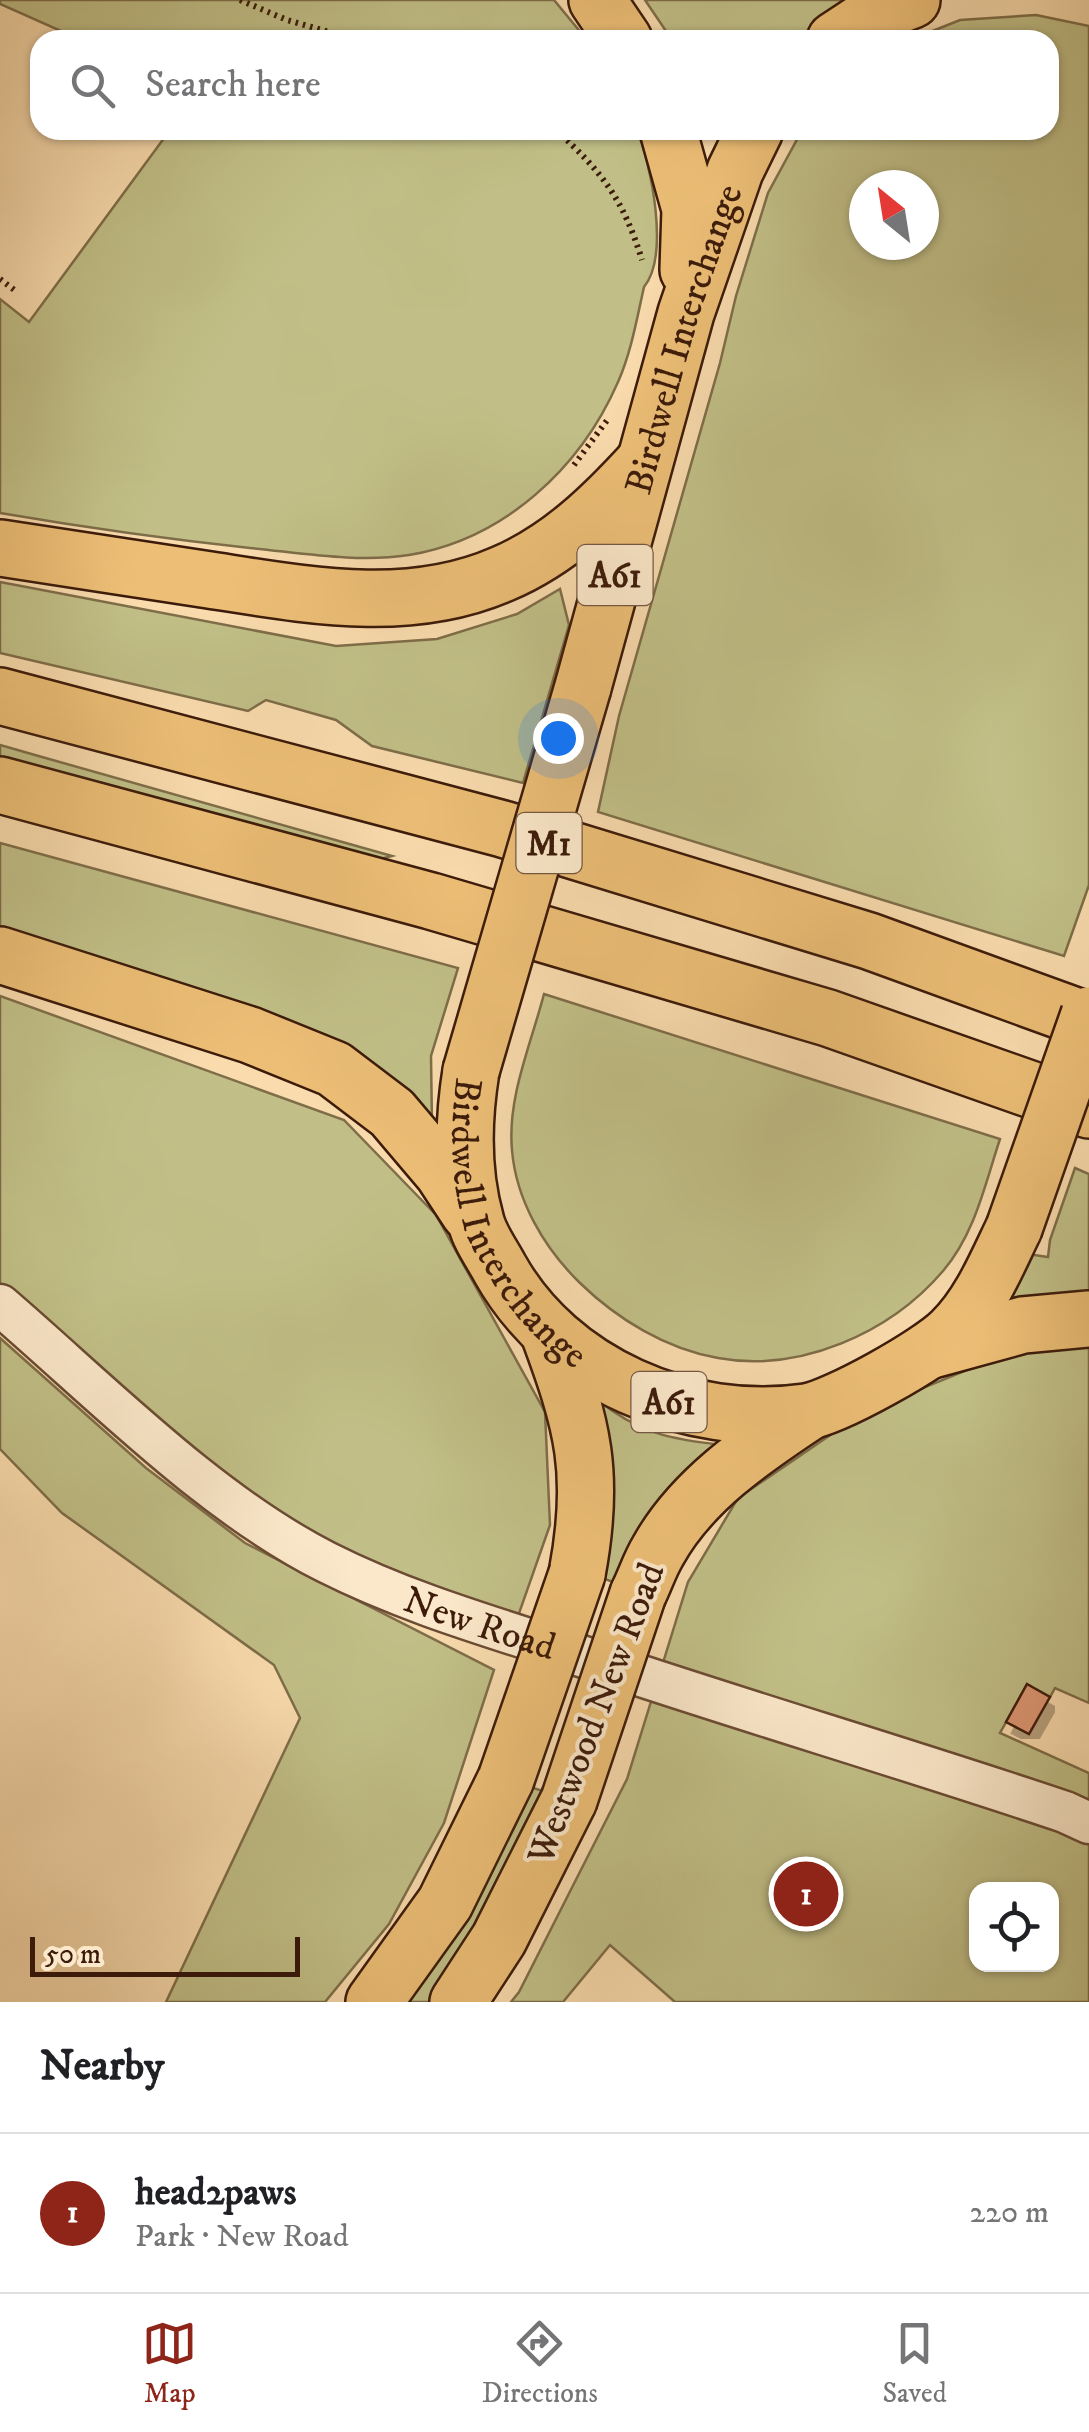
<!DOCTYPE html>
<html lang="en">
<head>
<meta charset="utf-8">
<style>
  body { margin:0; font-family:"IM FELL DW Pica",serif; background:#f2f2f2; color:#202124 }
  .controls { position:absolute; right:30px; bottom:30px; display:grid; overflow:hidden; border-radius:20px; box-shadow:0 2px 8px #0004 }
  .controls button { width:90px; height:90px; display:grid; place-items:center; padding:0; border:0; border-bottom:2px solid #e0e0e0; background:#fff; color:#202124; font:50px sans-serif }
  .compass { position:absolute; left:849px; top:170px; width:90px; height:90px; border-radius:50%; background:#fff; box-shadow:0 2px 8px #0004; rotate:330deg }
  .scale { position:absolute; left:30px; bottom:25px; width:270px; box-sizing:border-box; padding-left:10px; border:5px solid #3c1b0a; border-top:0; font-size:28px; line-height:35px; white-space:nowrap; color:#3c1b0a; -webkit-text-stroke:8px #fbe8ca; paint-order:stroke }
  .you { position:absolute; left:558px; top:738px; width:35px; height:35px; margin:-25px; border:8px solid #fff; border-radius:50%; background:#1a73e8; box-shadow:0 0 0 15px #1a73e833 }
  .badge { display:grid; place-items:center; width:65px; height:65px; border-radius:50%; background:#8f2418; color:#fff; font-size:32px; font-weight:700 }
  .pin { position:absolute; translate:-50% -50%; border:5px solid #fff; box-shadow:0 2px 10px #0006 }
  .list { margin:0; padding:0; list-style:none }
  h2 { display:flex; justify-content:space-between; align-items:center; height:130px; margin:0; padding:0 40px; font-size:42px }
  h2 small { font-size:32px; font-weight:400; color:#757577 }
  .list li { display:grid; grid-template-columns:65px 1fr auto; gap:30px; align-items:center; box-sizing:border-box; height:160px; padding:0 40px; border-top:2px solid #e0e0e0 }
  .list b { display:block; font-size:38px; white-space:nowrap }
  .list p { margin:0; font-size:32px; white-space:nowrap; color:#757577 }
  .list em { font-size:32px; font-style:normal; color:#757577 }
  .icon { flex:none; width:55px; height:55px; fill:none; stroke:currentColor; stroke-width:2; stroke-linecap:round; stroke-linejoin:round }
  .map { position:relative; flex:none; width:1089px; height:2002px; overflow:hidden }
  .search { position:absolute; background:#fff; box-shadow:0 2px 8px #0004; left:30px; right:30px; top:30px; height:110px; display:flex; align-items:center; gap:25px; box-sizing:border-box; padding:0 35px; border-radius:30px; color:#757577; font-size:38px }
  .sheet { height:290px; background:#fff }
  nav { display:flex; justify-content:space-around; align-items:center; box-sizing:border-box; height:140px; border-top:2px solid #e0e0e0; background:#fff; font-size:28px; color:#757577 }
  nav a { display:grid; justify-items:center; gap:5px }
  nav .on { color:#8f2418 }
  .map>svg:first-child { display:block }
</style>
</head>
<body>
<div class="map">
<svg width="1089" height="2002" viewBox="0 0 1089 2002">
  <defs>
    <filter id="shadow"><feDropShadow dx="6" dy="11" stdDeviation="0" flood-color="#0004"/></filter>
  </defs>
  <rect width="100%" height="100%" fill="#f9dbad"/>
  <filter id="stains"><feTurbulence type="fractalNoise" baseFrequency=".002" numOctaves="4"/><feColorMatrix values="0 0 0 0 .2 0 0 0 0 .09 0 0 0 0 .02 0 0 0 .5 -.17"/></filter>
  <radialGradient id="worn" r=".72"><stop offset=".6" stop-color="#630" stop-opacity="0"/><stop offset="1" stop-color="#630" stop-opacity=".3"/></radialGradient>
  <g fill="#c1bf87" stroke="#7e6d48" stroke-width="2.5" fill-rule="evenodd">
    <path d="M0,0H554L587,40H81L0,4Z"/>
    <path d="M645,0H858L800,40H672Z"/>
    <path d="M1036,15L1089,26V885L1064,956L598,812L619,716L720,363L736,296L768,193L800,134L803,130H1049V40H910L960,20ZM864,185H924V245H864Z"/>
    <path d="M170,130H637C651,165 670,255 644,287C637,318 631,353 618,382C580,469 504,539 409,555C357,563 302,553 250,548C166,539 82,527 0,513V299L29,322Z"/>
    <path d="M0,582L336,646L437,639L517,614L560,589L569,625L523,783L372,746L336,720L266,700L248,711L0,653Z"/>
    <path d="M0,745L35,755L392,856L377,860L0,762Z"/>
    <path d="M0,843L458,968L431,1056L432,1125L0,933Z"/>
    <path d="M544,994L1000,1139C985,1184 975,1234 943,1271C890,1333 800,1373 718,1358C666,1349 617,1319 580,1283C544,1248 516,1200 512,1150C507,1098 531,1044 544,994Z"/>
    <path d="M0,996L344,1120L436,1215L545,1412L550,1525L516,1622L359,1563L224,1479L0,1285Z"/>
    <path d="M1075,1168L1089,1174V1301L992,1316L1021,1253L1048,1257L1050,1240Z"/>
    <path d="M0,1338L146,1468L245,1543L494,1670L444,1823L389,1924L325,2002H166L300,1718L274,1665L62,1513L0,1449Z"/>
    <path d="M1089,1342V1703L1055,1688L1050,1697L1027,1685L1000,1733L1089,1773V2002H675L610,1945L563,2002H511L519,1992L627,1779L688,1582L738,1498L864,1412L1028,1345ZM976,1890H1052V1964H976Z"/>
    <path d="M597,1399C637,1433 673,1440 724,1445L615,1583L605,1579L612,1482Z"/>
    <path d="M530,1787L543,1791L457,1963L429,2002H403Z"/>
  </g>
  <path fill="#de9875" stroke="#3c1b0a" stroke-width="2.5" filter="url(#shadow)" d="M1027,1684L1050,1697L1029,1734L1006,1722Z"/>
  <g fill="none" stroke-linecap="round" stroke-linejoin="round">
    <defs>
      <g id="minor">
        <path id="s1" d="M0,1305C100,1391 209,1503 326,1562C405,1602 492,1627 575,1654C737,1709 902,1757 1065,1812L1089,1823"/>
      </g>
      <g id="highway">
        <path d="M597,0L624,40"/>
        <path d="M835,40L873,15L912,0"/>
        <path d="M668,130L690,209L688,270"/>
        <path d="M0,548C68,558 135,569 203,579C302,594 406,616 502,574C559,550 603,507 644,462"/>
        <path id="s2" d="M583,687L686,313L735,171L755,130"/>
        <path d="M0,696L503,829L869,941L1089,1021"/>
        <path d="M0,785L431,901L828,1018L1089,1110"/>
        <path d="M0,955L250,1035L334,1069L392,1113L442,1172L469,1213"/>
        <path id="s3" d="M471,1071C463,1120 462,1173 476,1222C480,1238 492,1254 500,1269C559,1374 688,1429 806,1412C836,1407 929,1355 952,1332C980,1305 997,1263 1014,1228"/>
        <path d="M548,1331C583,1425 596,1474 577,1574"/>
        <path d="M932,1350L1023,1325L1089,1319"/>
        <path d="M638,1594C645,1580 650,1564 658,1551C691,1491 753,1449 809,1412"/>
        <path d="M374,2002L445,1903L506,1779"/>
        <path d="M458,2002L499,1939L569,1800"/>
      </g>
    </defs>
    <use href="#minor" stroke="#6b4b33" stroke-width="45"/>
    <use href="#highway" stroke="#3c1b0a" stroke-width="60"/>
    <g stroke="#3c1b0a" stroke-width="6" stroke-dasharray="2.5 5" stroke-linecap="butt">
      <path d="M240,0L287,20L357,40"/>
      <path d="M556,130C603,173 623,199 642,260"/>
      <path d="M0,279L17,292"/>
      <path d="M574,465L608,419"/>
    </g>
    <use href="#minor" stroke="#fbe8ca" stroke-width="40"/>
    <use href="#highway" stroke="#ecbe76" stroke-width="55"/>
    <defs>
      <g id="highway-bridge">
        <path d="M471,1071L583,687"/>
        <path d="M1014,1228L1089,1015"/>
        <path d="M506,1779L577,1574"/>
        <path d="M569,1800L638,1594"/>
      </g>
    </defs>
    <use href="#highway-bridge" stroke="#3c1b0a" stroke-width="60" stroke-linecap="butt"/>
    <use href="#highway-bridge" stroke="#ecbe76" stroke-width="55"/>
  </g>
  <g text-anchor="middle" stroke-width="8" stroke-linejoin="round" paint-order="stroke">
    <g fill="#fbe8ca" stroke="#755844" stroke-width="2.5">
      <rect x="577.5" y="545" width="75" height="60" rx="8"/>
      <rect x="516.5" y="813" width="65" height="60" rx="8"/>
      <rect x="631.5" y="1372" width="75" height="60" rx="8"/>
    </g>
    <g font-size="35" font-weight="bold" fill="#3c1b0a">
      <text x="615" y="587">A61</text>
      <text x="549" y="855">M1</text>
      <text x="669" y="1414">A61</text>
    </g>
    <g font-size="38" fill="#3c1b0a" stroke="#fbe8ca">
      <text dy="13" stroke="none"><textPath href="#s2" startOffset="362">Birdwell Interchange</textPath></text>
      <text dy="13" stroke="none"><textPath href="#s3" startOffset="168">Birdwell Interchange</textPath></text>
      <text dy="13" stroke="none"><textPath href="#s1" startOffset="582">New Road</textPath></text>
      <text transform="translate(595 1713) rotate(-69)" y="13">Westwood New Road</text>
    </g>
  </g>
  <rect width="100%" height="100%" filter="url(#stains)"/>
  <rect width="100%" height="100%" fill="url(#worn)"/>
</svg>
<div class="controls">
<button><svg class="icon" aria-label="locate" viewBox="0 0 24 24"><circle cx="12" cy="12" r="6"/><path d="M12 2v4M12 18v4M2 12h4M18 12h4"/></svg></button>
</div>
<svg class="compass" viewBox="-18 -18 36 36"><path d="M0-13l5 13h-10z" fill="#e53935"/><path d="M0 13l5-13h-10z" fill="#757577"/></svg>
<div class="scale">50 m</div>
<div class="you"></div>
<div class="pin badge" style="left:806px;top:1894px">1</div>
<div class="search"><svg class="icon" aria-label="search" viewBox="0 0 24 24"><circle cx="10" cy="10" r="6"/><path d="M15 15l6 6"/></svg>Search here</div>
</div>
<section class="sheet">
<h2>Nearby<small></small></h2>
<ul class="list">
<li><span class="badge">1</span><div><b>head2paws</b><p>Park · New Road</p></div><em>220 m</em></li>
</ul>
</section>
<nav>
<a class="on"><svg class="icon" aria-label="map" viewBox="0 0 24 24"><path d="M3 6l6-2 6 2 6-2v14l-6 2-6-2-6 2zM9 4v14M15 6v14"/></svg>Map</a>
<a><svg class="icon" aria-label="directions" viewBox="0 0 24 24"><path d="M12 3l9 9-9 9-9-9zM9 14v-3h6M13 9l2 2-2 2"/></svg>Directions</a>
<a><svg class="icon" aria-label="saved" viewBox="0 0 24 24"><path d="M7 4h10v16l-5-4-5 4z"/></svg>Saved</a>
</nav>
</body>
</html>
